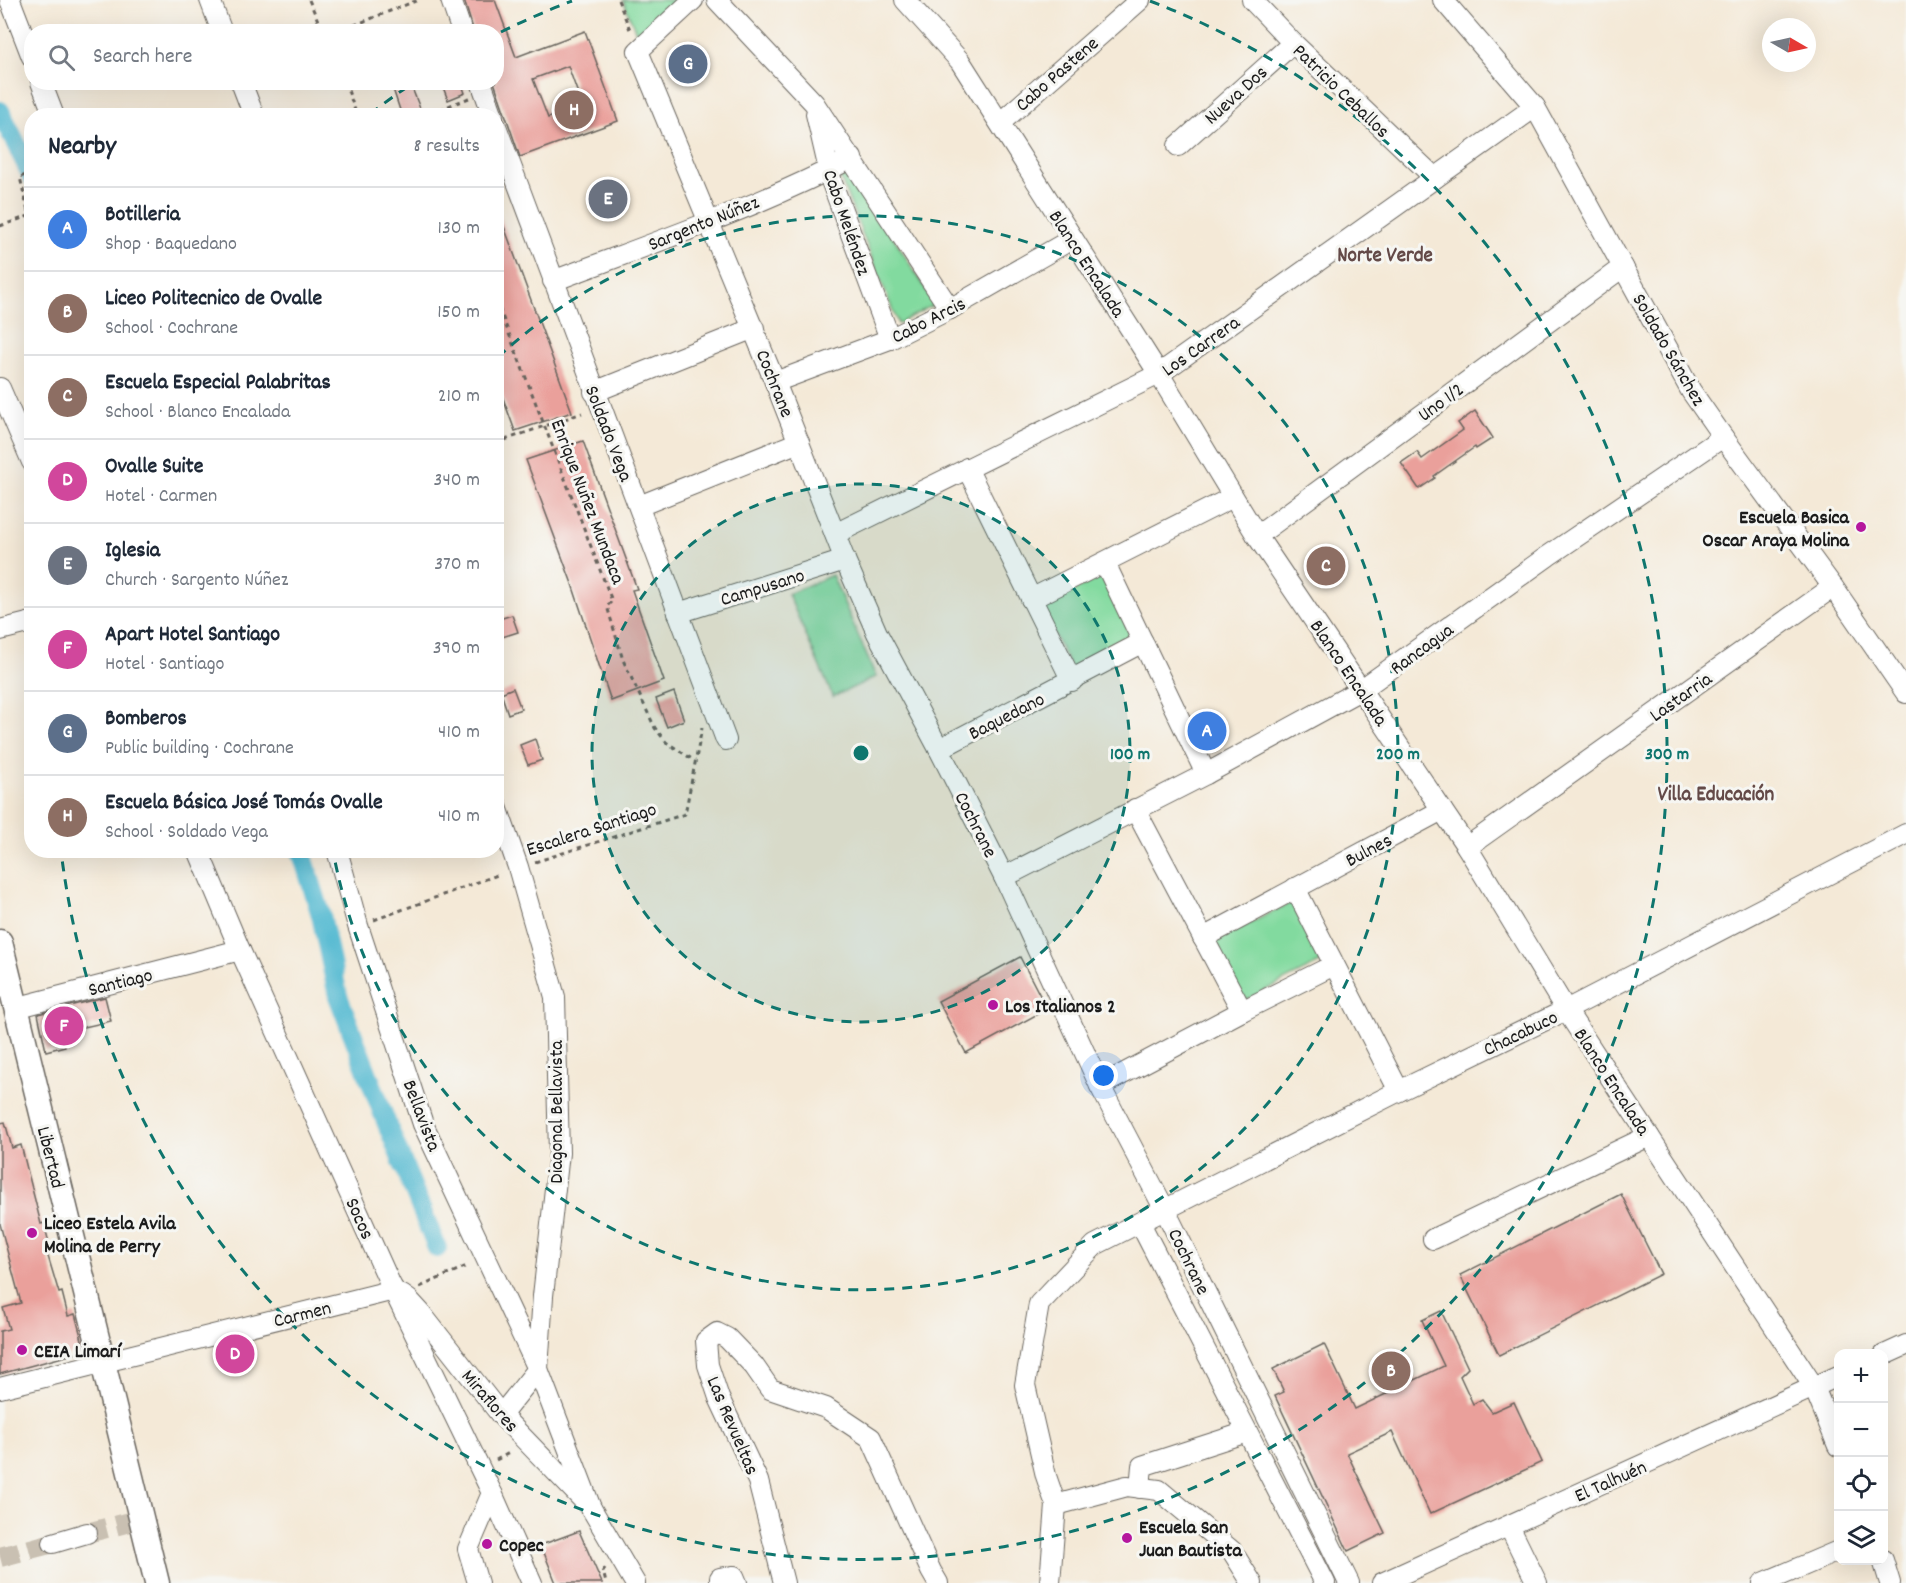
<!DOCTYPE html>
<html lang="en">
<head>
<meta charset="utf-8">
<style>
  body { margin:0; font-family:Dekko,sans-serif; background:#f2f2f3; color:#1f2937 }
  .controls { position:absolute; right:18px; bottom:18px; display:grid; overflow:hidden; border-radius:12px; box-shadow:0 6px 24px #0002 }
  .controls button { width:54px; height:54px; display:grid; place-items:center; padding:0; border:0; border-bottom:2px solid #e0e1e3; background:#fff; color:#1f2937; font:30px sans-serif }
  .compass { position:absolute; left:1762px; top:18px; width:54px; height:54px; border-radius:50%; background:#fff; box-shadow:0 6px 24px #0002; rotate:99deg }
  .you { position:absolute; left:1104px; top:1076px; width:21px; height:21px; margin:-15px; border:4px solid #fff; border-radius:50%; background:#1a73e8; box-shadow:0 0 0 9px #1a73e833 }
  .badge { display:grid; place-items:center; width:39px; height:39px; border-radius:50%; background:#b5179e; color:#fff; font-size:20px; font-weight:700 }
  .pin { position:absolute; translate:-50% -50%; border:3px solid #fff; box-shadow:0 2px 6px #0006 }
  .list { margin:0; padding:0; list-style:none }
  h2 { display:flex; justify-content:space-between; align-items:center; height:78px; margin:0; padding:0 24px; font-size:26px }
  h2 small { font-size:20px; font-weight:400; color:#747a83 }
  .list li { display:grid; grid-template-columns:39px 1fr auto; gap:18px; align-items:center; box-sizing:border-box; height:84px; padding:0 24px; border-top:2px solid #e0e1e3 }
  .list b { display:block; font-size:22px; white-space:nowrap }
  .list p { margin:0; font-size:20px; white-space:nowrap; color:#747a83 }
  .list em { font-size:20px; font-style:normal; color:#747a83 }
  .icon { flex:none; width:33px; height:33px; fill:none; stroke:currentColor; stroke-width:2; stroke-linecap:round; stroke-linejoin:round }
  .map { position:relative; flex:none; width:1906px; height:1583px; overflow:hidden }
  .search { position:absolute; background:#fff; box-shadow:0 6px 24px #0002; left:24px; top:24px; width:480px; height:66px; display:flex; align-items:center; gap:15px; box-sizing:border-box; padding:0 21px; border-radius:24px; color:#747a83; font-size:22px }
  .panel { position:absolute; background:#fff; box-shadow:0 6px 24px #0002; left:24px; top:108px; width:480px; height:750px; border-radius:24px }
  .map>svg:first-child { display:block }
</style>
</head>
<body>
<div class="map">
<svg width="1906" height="1583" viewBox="0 0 1906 1583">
  <rect width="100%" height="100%" fill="#f6f6f2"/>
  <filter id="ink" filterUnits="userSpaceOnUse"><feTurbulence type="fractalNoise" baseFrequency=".0167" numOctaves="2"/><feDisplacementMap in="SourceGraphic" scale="12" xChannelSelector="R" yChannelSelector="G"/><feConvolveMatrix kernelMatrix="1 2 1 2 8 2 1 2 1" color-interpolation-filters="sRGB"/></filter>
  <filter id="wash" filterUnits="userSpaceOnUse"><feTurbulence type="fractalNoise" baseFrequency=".008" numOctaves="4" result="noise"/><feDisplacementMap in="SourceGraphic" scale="24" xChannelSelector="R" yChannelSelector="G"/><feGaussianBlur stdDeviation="1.35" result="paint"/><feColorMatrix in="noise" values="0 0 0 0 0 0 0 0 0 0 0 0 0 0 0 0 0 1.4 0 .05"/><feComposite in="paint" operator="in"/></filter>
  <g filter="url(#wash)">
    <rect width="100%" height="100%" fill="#f4e9d7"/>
    <g fill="#82da9f" stroke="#4f7b5e" stroke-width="1.5">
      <path d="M623,0H683L640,42Z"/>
      <path d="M849,166L935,304L898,324L839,175Z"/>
      <path d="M832,575L876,677L833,697L788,594Z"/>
      <path d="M1102,576L1135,640L1073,672L1040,607Z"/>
      <path d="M1294,901L1324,961L1242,1002L1213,942Z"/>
    </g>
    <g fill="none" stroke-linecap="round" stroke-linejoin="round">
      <g stroke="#53b9d1" stroke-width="20">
        <path d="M0,111L32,176"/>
        <path d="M301,850L321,915L338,996L387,1124L437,1248"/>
      </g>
    </g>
    <g id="blocks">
      <g fill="#eaa09b" fill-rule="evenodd">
        <path d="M464,0H495L516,57L585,31L618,121L520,157L494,82H496V32H474ZM568,66L582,105L548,118L533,79Z"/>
        <path d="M441,82H461L465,93L448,100Z"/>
        <path d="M410,83L421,111L402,116L393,89Z"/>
        <path d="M496,210H498L572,412L515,431L496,379Z"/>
        <path d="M1475,411L1493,438L1476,449L1475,447L1434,476L1435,478L1419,489L1401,463L1417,452L1422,459L1463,430L1458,423Z"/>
        <path d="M583,441L637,589L632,590L664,681L611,701L571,581L526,460Z"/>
        <path d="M512,615L518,632L496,639V620Z"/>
        <path d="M513,688L521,709L508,714L501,693Z"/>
        <path d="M674,692L684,720L667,727L656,699Z"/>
        <path d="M535,739L542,760L528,765L520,745Z"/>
        <path d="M1020,957L1047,1009L966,1053L938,1001Z"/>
        <path d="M105,997L111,1021L62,1032L65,1046L46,1051L38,1014Z"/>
        <path d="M5,1122L12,1148L21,1145L41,1224L44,1223L51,1251L47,1253L59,1293L62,1292L68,1316L75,1314L85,1351L0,1374V1331L9,1329L3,1308L21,1303L0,1224V1123Z"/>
        <path d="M1621,1194L1661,1274L1499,1355L1460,1275Z"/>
        <path d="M1441,1311L1468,1368L1460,1376L1473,1404L1482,1399L1492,1412L1514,1402L1542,1462L1430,1514L1392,1432L1347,1453L1385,1533L1348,1551L1275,1396L1284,1392L1273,1369L1324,1344L1355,1409L1444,1366L1422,1320Z"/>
        <path d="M579,1531L602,1583H556L541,1545Z"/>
      </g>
    </g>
  </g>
  <g filter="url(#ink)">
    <use href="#blocks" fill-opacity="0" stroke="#68645d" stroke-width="1.5"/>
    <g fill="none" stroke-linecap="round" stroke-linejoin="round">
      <g stroke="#c9c0b2" stroke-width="20" stroke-dasharray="20 10" stroke-linecap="butt">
        <path d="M87,1533L141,1519"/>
        <path d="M0,1557L53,1543"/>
      </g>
      <defs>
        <g id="minor">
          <path d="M10,0L32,57"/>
          <path d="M210,0L222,32"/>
          <path d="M451,0L462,32"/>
          <path d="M693,0L638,51L775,382L845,560L877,633L939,749L1004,877L1100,1086L1165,1210L1349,1583"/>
          <path d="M717,0L814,103L950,309"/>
          <path d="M905,0L960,61L1159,374L1257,536L1467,847L1566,1010L1814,1387L1838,1446"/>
          <path d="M1252,0L1293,43L1435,178"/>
          <path d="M1443,0L1535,107L1691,391L1723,437L1833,587L1906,693"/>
          <path d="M41,82L54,116"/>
          <path d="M241,82L254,116"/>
          <path d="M481,82L493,116"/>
          <path d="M816,114L832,183L890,339"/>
          <path d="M1000,123L1140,0"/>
          <path d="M496,126C572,331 648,536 726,740"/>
          <path d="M1178,146L1293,43"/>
          <path d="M553,281C653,243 756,208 852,158"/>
          <path d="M775,382L890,339L950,309L1072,239"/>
          <path d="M0,388L32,462"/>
          <path d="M594,392L754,328"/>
          <path d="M967,468L1072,681"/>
          <path d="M639,506L799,442"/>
          <path d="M835,534L1159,374L1535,107"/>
          <path d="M1257,536L1623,267"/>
          <path d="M1105,563L1206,774"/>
          <path d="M1031,599L1233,497"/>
          <path d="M678,613L845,560"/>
          <path d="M0,630L32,622"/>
          <path d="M939,749L1143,642"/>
          <path d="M496,804L518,867L555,997L559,1153L543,1296L538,1369L501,1415"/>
          <path d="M1135,809L1242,1011"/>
          <path d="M1467,847L1833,587"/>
          <path d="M198,850L240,950L389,1281L492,1493L532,1583"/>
          <path d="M337,850L358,926L423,1124L538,1369L591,1508"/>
          <path d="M1004,877L1206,774L1362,689L1548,556L1723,437"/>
          <path d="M1295,888L1399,1091"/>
          <path d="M1203,938L1442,810"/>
          <path d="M15,1008L240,950"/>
          <path d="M1100,1086L1242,1011L1334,965"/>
          <path d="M1140,1223L1325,1583"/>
          <path d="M1433,1239L1649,1136"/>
          <path d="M402,1295L409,1300L420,1312L501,1415L591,1508L635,1583"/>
          <path d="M1884,1355L1906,1345"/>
          <path d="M0,1388L394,1290"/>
          <path d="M1140,1488L1142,1466L1247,1432"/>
          <path d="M1056,1505L1127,1486L1159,1490L1232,1551L1252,1583"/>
          <path d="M1509,1526L1537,1583"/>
          <path d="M53,1543L87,1533"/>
          <path d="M1883,1560L1890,1583"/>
          <path d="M478,1583L468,1549L492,1493"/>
          <path d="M720,1583V1578L734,1576L737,1583"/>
          <path d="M784,1583L758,1481L719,1398L708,1365L706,1341L717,1333L727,1338L754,1366L770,1389L826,1408L871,1438L931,1571L938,1583"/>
          <path d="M1050,1583L1056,1505L1046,1476L1025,1385L1039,1304L1095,1245L1399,1091L1566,1010L1906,834"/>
          <path d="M1382,1583L1838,1376"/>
          <path d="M1763,1583L1838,1551"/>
        </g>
        <path id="major" d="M0,942L157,1583"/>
      </defs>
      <use href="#minor" stroke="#68645d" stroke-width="22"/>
      <use href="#major" stroke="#68645d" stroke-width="27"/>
      <g stroke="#68645d" stroke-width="3" stroke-dasharray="4.5 4.5" stroke-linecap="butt">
        <path d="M309,0L323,32"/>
        <path d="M618,0L631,32"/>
        <path d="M337,32L418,0"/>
        <path d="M345,82L357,116"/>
        <path d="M423,116L469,98"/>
        <path d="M0,226L29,216L20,177L32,173"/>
        <path d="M496,300L612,601L607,606L623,660L655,728L666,742L695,761"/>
        <path d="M496,443L582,413"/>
        <path d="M535,862L685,814L702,728"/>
        <path d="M374,920L500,874"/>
        <path d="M420,1287L469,1265"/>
        <path d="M496,1460L511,1452"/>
        <path d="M605,1568L603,1571L606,1583"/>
      </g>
      <use href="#minor" stroke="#fff" stroke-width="20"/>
      <use href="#major" stroke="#fff" stroke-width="24"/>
    </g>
  </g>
  <circle cx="861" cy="753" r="269" fill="#0f766e" fill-opacity=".12"/>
  <g fill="none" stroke="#0f766e" stroke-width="3" stroke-dasharray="10 8">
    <circle cx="861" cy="753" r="269"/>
    <path d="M498 357A537 537 0 1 1 333 851"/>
    <path d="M370 114A806 806 0 0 1 410 85M501 32A806 806 0 0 1 572 1M1150 1A806 806 0 1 1 61 851"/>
  </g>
  <g fill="#b5179e" stroke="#f6f6f2" stroke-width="2">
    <circle cx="1861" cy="527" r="6"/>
    <circle cx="993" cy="1005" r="6"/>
    <circle cx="32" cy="1233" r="6"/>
    <circle cx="22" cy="1350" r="6"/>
    <circle cx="1127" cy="1538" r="6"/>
    <circle cx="487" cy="1544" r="6"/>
  </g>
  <g text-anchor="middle" stroke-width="6" stroke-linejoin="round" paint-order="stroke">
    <g font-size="20" fill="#1c1c1c" stroke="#f6f6f2">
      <text transform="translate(1056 73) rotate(-41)" y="7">Cabo Pastene</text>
      <text transform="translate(1342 90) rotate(44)" y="7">Patricio Ceballos</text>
      <text transform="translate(1235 94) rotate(-42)" y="7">Nueva Dos</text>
      <text transform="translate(703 222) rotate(-22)" y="7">Sargento Núñez</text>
      <text transform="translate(848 222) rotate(71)" y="7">Cabo Meléndez</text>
      <text transform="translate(1088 263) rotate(57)" y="7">Blanco Encalada</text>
      <text transform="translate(928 319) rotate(-27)" y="7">Cabo Arcis</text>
      <text transform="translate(1200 345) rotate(-35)" y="7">Los Carrera</text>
      <text transform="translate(1670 349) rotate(60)" y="7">Soldado Sánchez</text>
      <text transform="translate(776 383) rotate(68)" y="7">Cochrane</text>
      <text transform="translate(1440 401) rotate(-36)" y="7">Uno 1/2</text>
      <text transform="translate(610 433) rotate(69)" y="7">Soldado Vega</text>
      <text transform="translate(589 501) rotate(69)" y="7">Enrique Nuñez Mundaca</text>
      <text transform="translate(762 586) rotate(-17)" y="7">Campusano</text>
      <text transform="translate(1421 648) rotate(-36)" y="7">Rancagua</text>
      <text transform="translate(1350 672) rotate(56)" y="7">Blanco Encalada</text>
      <text transform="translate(1680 696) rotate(-35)" y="7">Lastarria</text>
      <text transform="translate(1006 715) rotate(-27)" y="7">Baquedano</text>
      <text transform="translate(977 824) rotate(63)" y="7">Cochrane</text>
      <text transform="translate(591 828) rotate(-18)" y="7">Escalera Santiago</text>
      <text transform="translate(1368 849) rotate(-28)" y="7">Bulnes</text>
      <text transform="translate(120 981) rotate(-14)" y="7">Santiago</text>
      <text transform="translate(1520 1032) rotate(-26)" y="7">Chacabuco</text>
      <text transform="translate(1613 1081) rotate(57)" y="7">Blanco Encalada</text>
      <text transform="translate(555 1112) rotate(-90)" y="7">Diagonal Bellavista</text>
      <text transform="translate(423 1115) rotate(69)" y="7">Bellavista</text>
      <text transform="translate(52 1157) rotate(76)" y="7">Libertad</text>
      <text transform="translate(361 1218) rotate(66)" y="7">Socos</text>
      <text transform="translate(1190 1261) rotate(64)" y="7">Cochrane</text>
      <text transform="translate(302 1313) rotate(-14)" y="7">Carmen</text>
      <text transform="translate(491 1400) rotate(49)" y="7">Miraflores</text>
      <text transform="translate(734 1425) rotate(67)" y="7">Las Revueltas</text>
      <text transform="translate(1610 1480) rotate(-24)" y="7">El Talhuén</text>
    </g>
    <g font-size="20" font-weight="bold" fill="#1c1c1c" stroke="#f6f6f2" text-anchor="start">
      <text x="1849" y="523" text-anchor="end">Escuela Basica<tspan x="1849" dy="23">Oscar Araya Molina</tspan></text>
      <text x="1005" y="1012">Los Italianos 2</text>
      <text x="44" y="1229">Liceo Estela Avila<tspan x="44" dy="23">Molina de Perry</tspan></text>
      <text x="34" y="1357">CEIA Limarí</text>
      <text x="1139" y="1533">Escuela San<tspan x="1139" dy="23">Juan Bautista</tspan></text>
      <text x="499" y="1551">Copec</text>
    </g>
    <g font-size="21" font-weight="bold" fill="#644a48" stroke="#f6f6f2">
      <text x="1385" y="261">Norte Verde</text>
      <text x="1716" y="800">Villa Educación</text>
    </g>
  </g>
  <circle cx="861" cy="753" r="9" fill="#0f766e" stroke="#f6f6f2" stroke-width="3"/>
  <g font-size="18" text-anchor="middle" font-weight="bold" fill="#0f766e" stroke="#f6f6f2" stroke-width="6" stroke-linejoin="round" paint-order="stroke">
    <text x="1130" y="759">100 m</text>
    <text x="1398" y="759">200 m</text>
    <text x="1667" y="759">300 m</text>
  </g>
</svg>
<div class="controls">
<button>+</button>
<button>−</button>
<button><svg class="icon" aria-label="locate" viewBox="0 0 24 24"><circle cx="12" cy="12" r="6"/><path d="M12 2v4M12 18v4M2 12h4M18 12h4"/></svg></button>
<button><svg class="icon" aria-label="layers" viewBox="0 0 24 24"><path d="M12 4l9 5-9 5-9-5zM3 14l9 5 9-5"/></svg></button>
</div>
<svg class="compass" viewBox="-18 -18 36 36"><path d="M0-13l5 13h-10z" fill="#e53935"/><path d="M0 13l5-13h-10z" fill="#747a83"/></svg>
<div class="you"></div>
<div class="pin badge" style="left:1207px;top:731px;background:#3f7fe0">A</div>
<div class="pin badge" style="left:1391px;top:1371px;background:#8d6e63">B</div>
<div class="pin badge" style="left:1326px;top:566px;background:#8d6e63">C</div>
<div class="pin badge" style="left:235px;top:1354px;background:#d1479c">D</div>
<div class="pin badge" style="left:608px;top:199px;background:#6b7280">E</div>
<div class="pin badge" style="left:64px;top:1026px;background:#d1479c">F</div>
<div class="pin badge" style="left:688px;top:64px;background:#5c6f8a">G</div>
<div class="pin badge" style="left:574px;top:110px;background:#8d6e63">H</div>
<div class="search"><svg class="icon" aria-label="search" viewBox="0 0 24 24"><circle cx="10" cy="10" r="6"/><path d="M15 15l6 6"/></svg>Search here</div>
<section class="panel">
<h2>Nearby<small>8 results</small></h2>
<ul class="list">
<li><span class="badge" style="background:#3f7fe0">A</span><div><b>Botilleria</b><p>Shop · Baquedano</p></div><em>130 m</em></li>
<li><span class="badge" style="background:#8d6e63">B</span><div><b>Liceo Politecnico de Ovalle</b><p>School · Cochrane</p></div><em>150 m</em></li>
<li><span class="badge" style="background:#8d6e63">C</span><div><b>Escuela Especial Palabritas</b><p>School · Blanco Encalada</p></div><em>210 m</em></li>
<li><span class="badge" style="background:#d1479c">D</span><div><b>Ovalle Suite</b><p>Hotel · Carmen</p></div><em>340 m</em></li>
<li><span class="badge" style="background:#6b7280">E</span><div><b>Iglesia</b><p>Church · Sargento Núñez</p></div><em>370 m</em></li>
<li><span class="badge" style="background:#d1479c">F</span><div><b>Apart Hotel Santiago</b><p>Hotel · Santiago</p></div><em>390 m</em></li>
<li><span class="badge" style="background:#5c6f8a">G</span><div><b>Bomberos</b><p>Public building · Cochrane</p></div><em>410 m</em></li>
<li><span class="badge" style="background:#8d6e63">H</span><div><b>Escuela Básica José Tomás Ovalle</b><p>School · Soldado Vega</p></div><em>410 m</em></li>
</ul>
</section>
</div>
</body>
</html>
